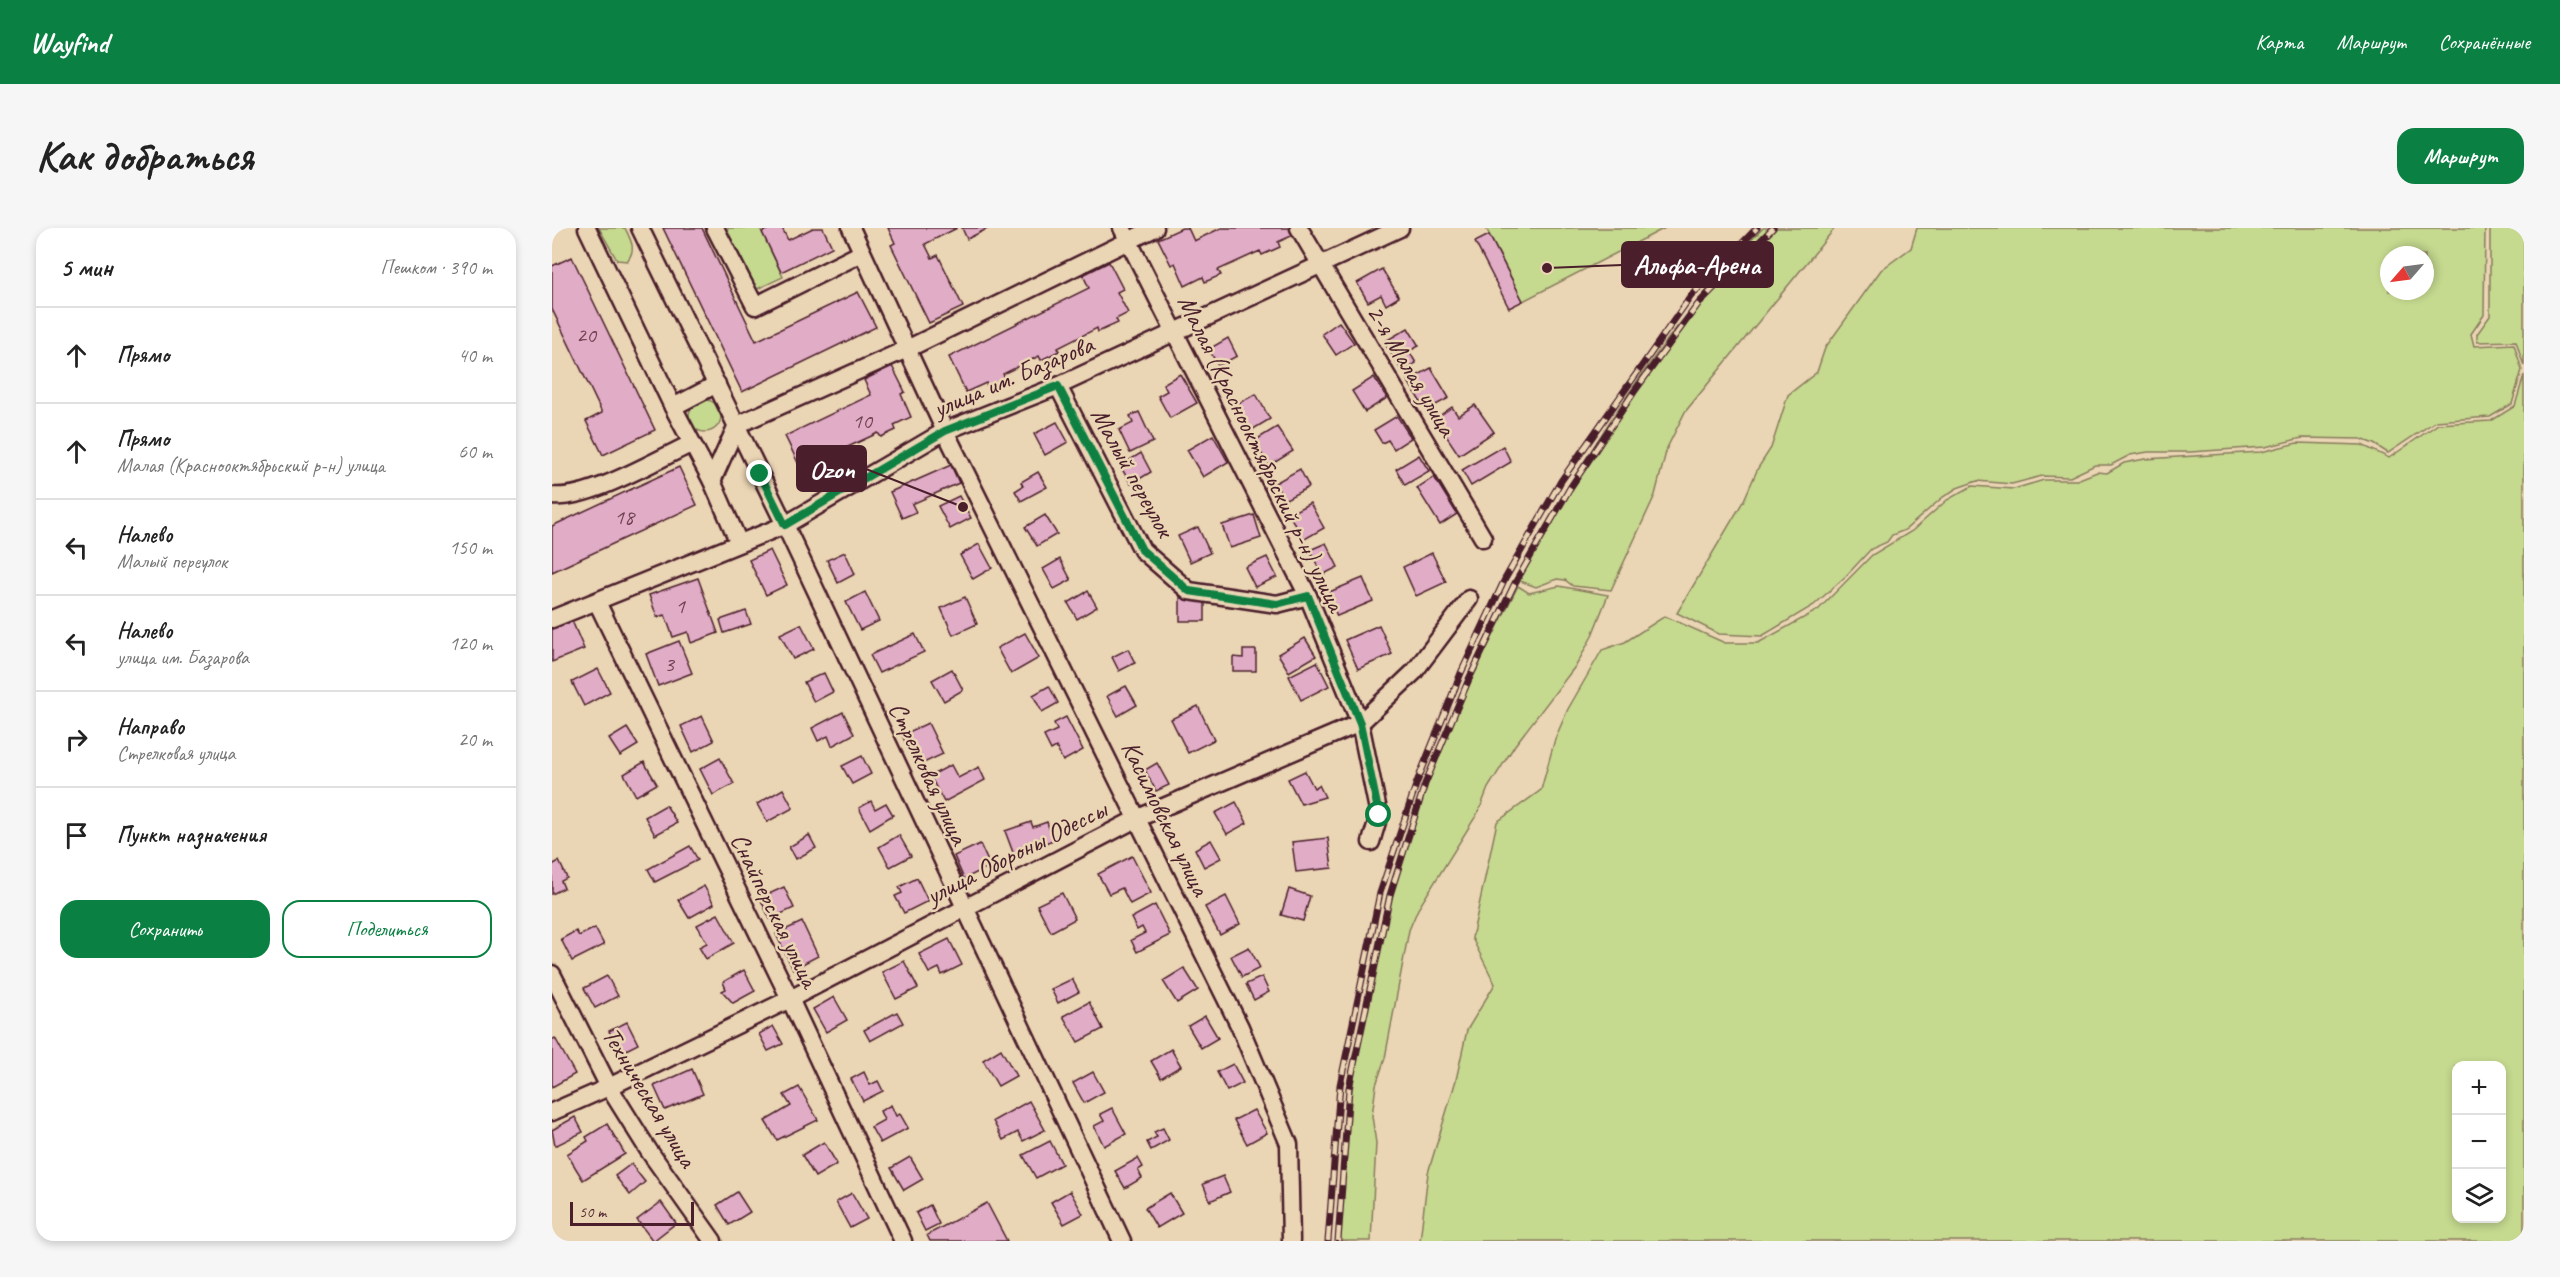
<!DOCTYPE html>
<html lang="ru">
<head>
<meta charset="utf-8">
<style>
  body { margin:0; font-family:Caveat,sans-serif; background:#f6f6f6; color:#222 }
  .controls { position:absolute; right:18px; bottom:18px; display:grid; overflow:hidden; border-radius:12px; box-shadow:0 3px 9px #0003 }
  .controls button { width:54px; height:54px; display:grid; place-items:center; padding:0; border:0; border-bottom:2px solid #e0e0e0; background:#fff; color:#222; font:30px sans-serif }
  .compass { position:absolute; left:1828px; top:18px; width:54px; height:54px; border-radius:50%; background:#fff; box-shadow:0 3px 9px #0003; rotate:242deg }
  .scale { position:absolute; left:18px; bottom:15px; width:124px; box-sizing:border-box; padding-left:6px; border:3px solid #4a1f2b; border-top:0; font-size:16px; line-height:21px; white-space:nowrap; color:#4a1f2b; -webkit-text-stroke:4px #ead5b4; paint-order:stroke }
  .stop { position:absolute; width:18px; height:18px; margin:-14px; border:4px solid #0b8043; border-radius:50%; background:#fff }
  .stop.end { background:#0b8043; border-color:#fff; box-shadow:0 2px 6px #0008 }
  .list { margin:0; padding:0; list-style:none }
  h2 { display:flex; justify-content:space-between; align-items:center; height:78px; margin:0; padding:0 24px; font-size:26px }
  h2 small { font-size:20px; font-weight:400; color:#767676 }
  .list li { display:grid; grid-template-columns:39px 1fr auto; gap:18px; align-items:center; box-sizing:border-box; height:96px; padding:0 24px; border-top:2px solid #e0e0e0 }
  .list b { display:block; font-size:22px; white-space:nowrap }
  .list p { margin:0; font-size:20px; white-space:nowrap; color:#767676 }
  .list em { font-size:20px; font-style:normal; color:#767676 }
  .actions { display:flex; gap:12px; padding:18px 24px }
  .actions a { flex:1; padding:14px 0; border:2px solid #0b8043; border-radius:18px; text-align:center; font-size:21px; color:#0b8043 }
  .actions .main { background:#0b8043; color:#fff }
  .icon { flex:none; width:33px; height:33px; fill:none; stroke:currentColor; stroke-width:2; stroke-linecap:round; stroke-linejoin:round }
  .map { position:relative; flex:none; width:1972px; height:1013px; overflow:hidden; border-radius:18px }
  header { display:flex; align-items:center; gap:36px; box-sizing:border-box; height:84px; padding:0 30px; background:#0b8043; color:#fff }
  header strong { font-size:28px }
  nav { display:flex; gap:33px; margin-inline-start:auto; font-size:21px }
  .intro { display:flex; align-items:center; justify-content:space-between; box-sizing:border-box; height:144px; padding:0 36px }
  h1 { margin:0; font-size:42px }
  .button { padding:15px 27px; border-radius:18px; background:#0b8043; color:#fff; font-size:21px; font-weight:700 }
  main { display:flex; gap:36px; padding:0 36px }
  aside { flex:1; background:#fff; border-radius:18px; box-shadow:0 3px 9px #0003 }
  .map>svg:first-child { display:block }
</style>
</head>
<body>
<header>
<strong>Wayfind</strong>
<nav><a>Карта</a><a>Маршрут</a><a>Сохранённые</a></nav>
</header>
<div class="intro"><h1>Как добраться</h1><a class="button">Маршрут</a></div>
<main>
<aside>
<h2>5 мин<small>Пешком · 390 m</small></h2>
<ul class="list">
<li><svg class="icon" aria-label="ahead" viewBox="0 0 24 24"><path d="M12 20V5M6 11l6-6 6 6"/></svg><div><b>Прямо</b></div><em>40 m</em></li>
<li><svg class="icon" aria-label="ahead" viewBox="0 0 24 24"><path d="M12 20V5M6 11l6-6 6 6"/></svg><div><b>Прямо</b><p>Малая (Краснооктябрьский р-н) улица</p></div><em>60 m</em></li>
<li><svg class="icon" aria-label="left" viewBox="0 0 24 24"><path d="M17 20v-9H6M10 6l-5 5 5 5"/></svg><div><b>Налево</b><p>Малый переулок</p></div><em>150 m</em></li>
<li><svg class="icon" aria-label="left" viewBox="0 0 24 24"><path d="M17 20v-9H6M10 6l-5 5 5 5"/></svg><div><b>Налево</b><p>улица им. Базарова</p></div><em>120 m</em></li>
<li><svg class="icon" aria-label="right" viewBox="0 0 24 24"><path d="M7 20v-9h11M14 6l5 5-5 5"/></svg><div><b>Направо</b><p>Стрелковая улица</p></div><em>20 m</em></li>
<li><svg class="icon" aria-label="arrive" viewBox="0 0 24 24"><path d="M6 21V4h12l-3 4 3 4H6"/></svg><div><b>Пункт назначения</b></div></li>
</ul>
<div class="actions"><a class="main">Сохранить</a><a>Поделиться</a></div>
</aside>
<div class="map">
<svg width="1972" height="1013" viewBox="0 0 1972 1013">
  <rect width="100%" height="100%" fill="#ead5b4"/>
  <filter id="ink" filterUnits="userSpaceOnUse"><feTurbulence type="fractalNoise" baseFrequency=".0167" numOctaves="2"/><feDisplacementMap in="SourceGraphic" scale="12" xChannelSelector="R" yChannelSelector="G"/><feConvolveMatrix kernelMatrix="1 2 1 2 8 2 1 2 1" color-interpolation-filters="sRGB"/></filter>
  <g filter="url(#ink)">
    <g fill="#c5d98f" stroke="#887c5d" stroke-width="1.5" fill-rule="evenodd">
      <path d="M47,0H73C79,13 85,21 75,33L65,32Z"/>
      <path d="M173,0H208L231,49L203,62Z"/>
      <path d="M934,0H1113L971,73Z"/>
      <path d="M1211,0H1283L1133,184L1115,220L1103,267L1059,362L1021,358L1013,352L1005,351L984,359L966,352C1031,226 1111,102 1211,0Z"/>
      <path d="M1365,0H1933L1932,87L1919,106L1922,118L1962,116L1970,142L1960,176L1938,189L1884,193L1836,225L1822,216L1809,211L1750,210L1713,219L1638,224H1596L1578,227L1559,237H1543L1518,249L1490,248L1460,256L1425,253L1405,260L1391,269L1353,302L1340,307L1335,314L1319,321L1294,348L1262,377L1210,408L1167,406L1125,385L1192,272L1206,240L1219,220L1236,167L1265,144L1273,120L1329,42L1359,20ZM1837,27H1873V63H1837Z"/>
      <path d="M1938,0H1972V138L1964,113L1925,114V106L1938,88Z"/>
      <path d="M1972,147V1013H868L876,945L904,852L915,802L943,756L920,710L945,594L989,562L1003,511L1016,481L1050,422L1073,414L1113,388L1173,415H1206L1266,382L1320,327L1360,303L1395,272L1420,258L1462,261L1492,252H1525L1545,244L1555,245L1572,235L1593,231L1709,224L1745,215L1810,217L1837,230L1886,196L1939,193L1963,178ZM1904,838H1950V990H1904Z"/>
      <circle cx="153" cy="188" r="16"/>
      <path d="M966,358L977,365L1007,358L1056,367L1039,410L1025,436L963,517L936,560L927,583L866,681L857,702L833,830L824,857L820,888L824,915L819,1013H787C789,981 790,949 793,918C804,814 827,708 857,607C884,521 925,439 966,358Z"/>
    </g>
    <g fill="#e0acc6" stroke="#4a1f2b" stroke-width="1.5">
      <path d="M111,0H150L204,113L306,64L324,99L190,164Z"/>
      <path d="M219,0H230L236,12L261,0H271L280,19L229,44L210,4Z"/>
      <path d="M336,0H405L373,16L380,30L386,27L411,79L377,95L339,17L343,15Z"/>
      <path d="M410,0H437L415,11Z"/>
      <path d="M630,0H636L642,13L669,0H741L744,6L726,14L728,19L710,27L708,23L666,42L669,47L653,54L651,49L633,58L623,35L619,37L606,11Z"/>
      <path d="M937,7L971,73L957,80L923,14Z"/>
      <path d="M20,29L103,202L51,227L34,193L50,185L0,81V38Z"/>
      <path d="M557,34L571,61L565,64L576,85L564,91L566,95L546,104L545,100L506,120L507,123L489,132L487,128L451,146L453,150L436,159L434,155L414,164L397,129L537,60L531,47Z"/>
      <path d="M830,41L847,69L834,77L829,67L816,74L805,55Z"/>
      <path d="M787,94L802,115L784,127L770,106Z"/>
      <path d="M856,100L867,118L857,123L864,135L850,143L832,114Z"/>
      <path d="M676,110L685,128L666,138L657,121Z"/>
      <path d="M340,138L353,164L349,166L359,189L342,197L344,202L329,209L326,205L285,224L287,229L269,237L267,233L249,241L233,208L319,167L312,152Z"/>
      <path d="M879,140L897,170L880,179L876,172L869,175L856,153Z"/>
      <path d="M628,146L645,175L618,190L606,168L615,163L611,156Z"/>
      <path d="M822,149L835,170L813,184L800,163Z"/>
      <path d="M704,166L718,191L698,203L683,177Z"/>
      <path d="M923,177L942,204L907,227L883,191L900,179L906,188Z"/>
      <path d="M587,184L601,214L578,225L567,202L581,195L578,188Z"/>
      <path d="M845,188L859,210L842,221L836,212L830,215L822,202Z"/>
      <path d="M505,194L516,214L493,227L482,206Z"/>
      <path d="M725,199L741,223L717,238L702,213Z"/>
      <path d="M661,207L676,234L651,249L635,222Z"/>
      <path d="M951,218L959,234L919,258L910,242Z"/>
      <path d="M589,225L599,244L579,256L568,238Z"/>
      <path d="M867,227L877,243L853,257L844,241Z"/>
      <path d="M399,237L407,255L360,276L364,284L350,290L338,264Z"/>
      <path d="M127,239L145,277L0,344V298Z"/>
      <path d="M748,241L757,259L732,272L723,255Z"/>
      <path d="M486,244L495,259L469,273L463,263L471,258L469,254Z"/>
      <path d="M882,249L905,286L888,297L865,260Z"/>
      <path d="M407,268L419,290L398,301L386,278Z"/>
      <path d="M758,275L772,300L751,312L737,286Z"/>
      <path d="M493,287L505,306L485,318L473,299Z"/>
      <path d="M702,287L709,310L678,320L670,297Z"/>
      <path d="M646,299L658,325L638,334L626,308Z"/>
      <path d="M774,315L786,339L770,347L758,322Z"/>
      <path d="M427,316L440,340L421,351L408,327Z"/>
      <path d="M218,322L235,357L214,367L197,332Z"/>
      <path d="M293,324L303,346L286,355L275,332Z"/>
      <path d="M880,325L894,354L864,368L851,339Z"/>
      <path d="M715,329L725,349L703,359L693,339Z"/>
      <path d="M508,331L519,352L502,361L491,341Z"/>
      <path d="M146,350L166,405L139,415L136,404L121,409L113,387L105,389L97,367Z"/>
      <path d="M811,350L821,373L785,388L775,365Z"/>
      <path d="M536,363L545,379L525,391L516,375Z"/>
      <path d="M313,364L327,393L308,402L294,374Z"/>
      <path d="M628,366H642L653,371V393H628Z"/>
      <path d="M413,369L425,396L401,407L389,380Z"/>
      <path d="M194,383L199,396L172,405L168,392Z"/>
      <path d="M18,388L32,421L0,434V396Z"/>
      <path d="M249,396L262,421L241,431L228,406Z"/>
      <path d="M827,397L840,426L806,441L793,412Z"/>
      <path d="M473,405L487,430L459,446L445,420Z"/>
      <path d="M363,406L372,424L327,445L318,427Z"/>
      <path d="M753,410L764,428L737,444L726,426Z"/>
      <path d="M127,413L140,445L106,458L94,426Z"/>
      <path d="M576,421L583,435L567,443L560,429Z"/>
      <path d="M691,422H704V443H681V429L691,430Z"/>
      <path d="M765,434L777,458L749,472L737,448Z"/>
      <path d="M46,441L58,464L32,478L20,454Z"/>
      <path d="M400,441L411,462L392,473L380,452Z"/>
      <path d="M272,445L281,464L262,474L252,454Z"/>
      <path d="M497,458L506,475L490,484L481,467Z"/>
      <path d="M574,458L585,477L566,488L555,468Z"/>
      <path d="M646,478L662,512L636,525L619,491Z"/>
      <path d="M291,484L302,506L280,518L276,508L266,513L260,500Z"/>
      <path d="M150,488L162,513L141,524L129,498Z"/>
      <path d="M514,489L531,522L511,533L504,519L499,522L492,508L505,502L502,495Z"/>
      <path d="M376,495L391,526L365,538L350,507Z"/>
      <path d="M75,500L86,517L68,528L57,511Z"/>
      <path d="M310,528L319,546L300,556L290,538Z"/>
      <path d="M168,530L182,556L161,567L148,541Z"/>
      <path d="M92,534L105,556L84,568L72,546Z"/>
      <path d="M605,535L617,557L604,563L593,542Z"/>
      <path d="M399,537L406,550L427,539L433,552L392,574L378,548Z"/>
      <path d="M753,543L762,560L767,557L773,569L749,576L736,551Z"/>
      <path d="M231,561L241,580L215,594L205,576Z"/>
      <path d="M319,573L323,581L334,575L341,587L318,601L307,580Z"/>
      <path d="M684,574L695,595L675,606L663,585Z"/>
      <path d="M114,577L125,595L103,607L93,589Z"/>
      <path d="M479,594L481,599L495,594L501,612L462,627L453,603Z"/>
      <path d="M257,607L264,620L244,631L237,619Z"/>
      <path d="M347,607L359,628L338,639L327,619Z"/>
      <path d="M776,610L780,640L744,644L740,614Z"/>
      <path d="M659,612L669,630L652,639L643,621Z"/>
      <path d="M428,616L438,638L412,651L402,628Z"/>
      <path d="M138,618L146,632L103,654L96,641Z"/>
      <path d="M580,628L599,665L578,676L570,660L557,666L546,646Z"/>
      <path d="M7,633L15,650L9,653L12,660L0,666V637Z"/>
      <path d="M365,650L376,673L352,685L343,668L350,665L347,659Z"/>
      <path d="M152,658L162,676L137,690L126,672Z"/>
      <path d="M232,659L242,680L218,691L208,670Z"/>
      <path d="M737,661L758,668L751,693L729,687Z"/>
      <path d="M510,665L523,691L499,704L485,677Z"/>
      <path d="M674,668L688,696L668,707L653,679Z"/>
      <path d="M603,677L618,707L585,724L579,712L593,705L590,699L585,702L579,690Z"/>
      <path d="M166,686L182,715L154,731L147,719L155,715L145,697Z"/>
      <path d="M250,694L266,728L241,741L224,706Z"/>
      <path d="M43,700L52,717L20,733L9,711L24,703L27,708Z"/>
      <path d="M397,711L410,737L390,747L387,740L377,745L367,726Z"/>
      <path d="M697,719L708,740L690,749L679,728Z"/>
      <path d="M352,733L366,760L344,771L330,744Z"/>
      <path d="M632,740L646,762L625,775L611,753Z"/>
      <path d="M192,742L203,763L181,775L170,763L174,761L171,754Z"/>
      <path d="M55,748L66,768L43,780L32,760Z"/>
      <path d="M710,749L717,764L702,772L694,756Z"/>
      <path d="M520,751L527,764L506,775L499,761Z"/>
      <path d="M282,769L295,792L274,804L261,781Z"/>
      <path d="M537,774L551,801L526,814L511,788Z"/>
      <path d="M345,784L351,795L318,813L312,802Z"/>
      <path d="M653,788L666,810L649,820L636,798Z"/>
      <path d="M75,794L86,816L68,825L57,803Z"/>
      <path d="M221,798L231,816L216,823L207,806Z"/>
      <path d="M3,810L23,846L0,859V812Z"/>
      <path d="M449,821L464,848L446,858L431,832Z"/>
      <path d="M619,821L629,838L609,850L599,833Z"/>
      <path d="M681,836L691,855L675,863L665,844Z"/>
      <path d="M140,841L151,866L113,882L102,858Z"/>
      <path d="M312,844L318,857L326,853L331,863L311,873L299,851Z"/>
      <path d="M541,844L552,864L532,875L521,855Z"/>
      <path d="M247,859L266,892L225,912L213,893L239,878L232,867Z"/>
      <path d="M477,873L493,902L471,913L466,904L451,912L441,893Z"/>
      <path d="M339,877L344,888L348,886L356,900L328,915L319,899L332,892L328,883Z"/>
      <path d="M560,880L574,906L552,918L542,898L552,893L548,886Z"/>
      <path d="M702,882L715,905L695,916L682,892Z"/>
      <path d="M23,889L31,904L3,918L0,902Z"/>
      <path d="M55,896L73,926L31,952L15,926L36,913L34,909Z"/>
      <path d="M611,900L617,912L599,922L595,914L605,909L602,904Z"/>
      <path d="M498,913L510,936L484,950L471,927Z"/>
      <path d="M272,914L285,936L263,949L250,927Z"/>
      <path d="M358,929L371,951L352,962L339,940Z"/>
      <path d="M586,930L591,939L586,942L590,950L573,960L563,943Z"/>
      <path d="M79,936L93,954L78,967L63,948Z"/>
      <path d="M671,948L678,964L658,973L651,956Z"/>
      <path d="M518,963L531,986L512,996L499,974Z"/>
      <path d="M185,964L198,984L177,997L165,977Z"/>
      <path d="M300,965L315,991L298,1000L284,974Z"/>
      <path d="M618,965L630,985L605,1000L593,980Z"/>
      <path d="M109,974L124,995L101,1013L85,992Z"/>
      <path d="M435,975L455,1013H378L375,1007Z"/>
      <path d="M378,977L387,996L373,1003L364,985Z"/>
    </g>
    <g fill="none" stroke-linecap="round" stroke-linejoin="round">
      <defs>
        <g id="minor">
          <path d="M35,0L121,179L160,253L187,315"/>
          <path d="M88,0L233,297L570,1013"/>
          <path d="M163,0L203,78L310,25"/>
          <path d="M299,0L393,203L688,799L737,916L739,1013"/>
          <path d="M570,0L756,368L808,495L827,587L819,614"/>
          <path d="M747,0L931,310"/>
          <path d="M506,158L590,322L637,363L725,376L756,368"/>
          <path d="M121,179L165,156"/>
          <path d="M160,253L185,197L355,121L603,0"/>
          <path d="M0,268C38,272 103,232 139,216"/>
          <path d="M45,374L238,771L351,1013"/>
          <path d="M0,391L233,297L393,203L506,158L848,0"/>
          <path d="M0,746L57,859L97,923L161,1013"/>
          <path d="M0,884L57,859L238,771L586,590L808,495L862,444L917,371"/>
        </g>
      </defs>
      <use href="#minor" stroke="#4a1f2b" stroke-width="21"/>
      <use href="#minor" stroke="#ead5b4" stroke-width="16"/>
      <defs>
        <g id="rail">
          <path d="M776,1013L788,857L828,665L865,554L909,445L953,351L1009,253L1139,68L1205,0"/>
          <path d="M786,1013L797,860L838,667L873,556L917,451L963,355L1018,260L1082,164L1147,75L1221,0"/>
        </g>
      </defs>
      <use href="#rail" stroke="#4a1f2b" stroke-width="7"/>
      <use href="#rail" stroke="#ead5b4" stroke-width="4.5" stroke-dasharray="14" stroke-linecap="butt"/>
    </g>
  </g>
  <g fill="none" stroke-linecap="round" stroke-linejoin="round" filter="url(#ink)">
    <path stroke="#0b8043" stroke-width="8" d="M208,246L233,297L393,203L506,158L590,322L637,363L725,376L756,368L808,495L827,587"/>
  </g>
  <g text-anchor="middle" stroke-width="5" stroke-linejoin="round" paint-order="stroke">
    <g font-size="22" fill="#704252">
      <text x="34" y="114">20</text>
      <text x="310" y="200">10</text>
      <text x="72" y="296">18</text>
      <text x="128" y="385">1</text>
      <text x="117" y="443">3</text>
    </g>
    <g font-size="26" fill="#4a1f2b" stroke="#ead5b4">
      <text transform="translate(860 142) rotate(59)" y="9">2-я Малая улица</text>
      <text transform="translate(461 148) rotate(-23)" y="9">улица им. Базарова</text>
      <text transform="translate(710 225) rotate(64)" y="9">Малая (Краснооктябрьский р-н) улица</text>
      <text transform="translate(581 244) rotate(61)" y="9">Малый переулок</text>
      <text transform="translate(377 545) rotate(65)" y="9">Стрелковая улица</text>
      <text transform="translate(614 590) rotate(64)" y="9">Касимовская улица</text>
      <text transform="translate(464 624) rotate(-27)" y="9">улица Обороны Одессы</text>
      <text transform="translate(223 682) rotate(64)" y="9">Снайперская улица</text>
      <text transform="translate(98 869) rotate(59)" y="9">Техническая улица</text>
    </g>
  </g>
  <path fill="none" stroke="#4a1f2b" stroke-width="2" d="M995 40L1070 37M411 279L314 241"/>
  <g fill="#4a1f2b" stroke="#ead5b4" stroke-width="2">
    <circle cx="995" cy="40" r="6"/>
    <circle cx="411" cy="279" r="6"/>
  </g>
  <g fill="#4a1f2b" stroke="#4a1f2b" stroke-width="2">
    <rect x="1070" y="14" width="151" height="45" rx="6"/>
    <rect x="245" y="218" width="69" height="45" rx="6"/>
  </g>
  <g font-size="27" text-anchor="middle" font-weight="bold" fill="#fff">
    <text x="1145" y="46">Альфа-Арена</text>
    <text x="280" y="250">Ozon</text>
  </g>
</svg>
<div class="controls">
<button>+</button>
<button>−</button>
<button><svg class="icon" aria-label="layers" viewBox="0 0 24 24"><path d="M12 4l9 5-9 5-9-5zM3 14l9 5 9-5"/></svg></button>
</div>
<svg class="compass" viewBox="-18 -18 36 36"><path d="M0-13l5 13h-10z" fill="#e53935"/><path d="M0 13l5-13h-10z" fill="#767676"/></svg>
<div class="scale">50 m</div>
<div class="stop" style="left:827px;top:587px"></div>
<div class="stop end" style="left:208px;top:246px"></div>
</div>
</main>
</body>
</html>
